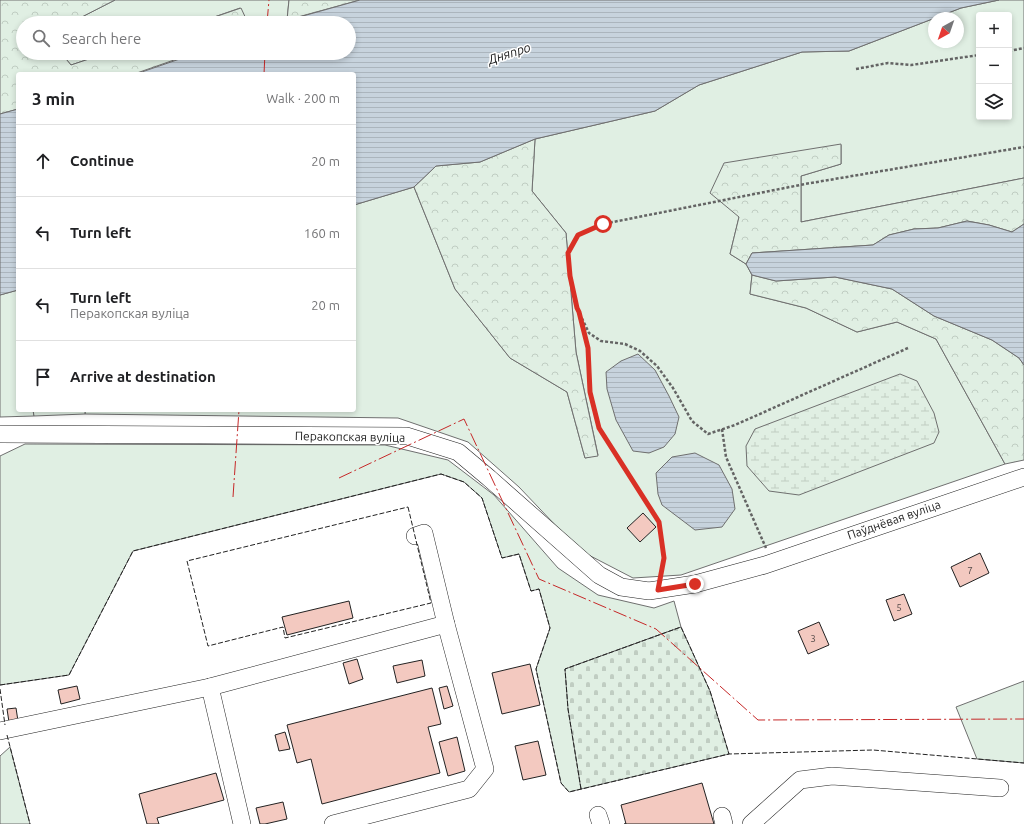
<!DOCTYPE html>
<html lang="en">
<head>
<meta charset="utf-8">
<style>
  body { margin:0; font-family:Ubuntu,sans-serif; background:#f2f2f2; color:#202124 }
  .controls { position:absolute; right:12px; top:12px; display:grid; overflow:hidden; border-radius:4px; box-shadow:0 2px 6px #0003 }
  .controls button { width:36px; height:36px; display:grid; place-items:center; padding:0; border:0; border-bottom:1px solid #e0e0e0; background:#fff; color:#202124; font:20px sans-serif }
  .compass { position:absolute; left:928px; top:12px; width:36px; height:36px; border-radius:50%; background:#fff; box-shadow:0 2px 6px #0003; rotate:220deg }
  .stop { position:absolute; width:12px; height:12px; margin:-9px; border:3px solid #d93025; border-radius:50%; background:#fff }
  .stop.end { background:#d93025; border-color:#fff; box-shadow:0 1px 4px #0008 }
  .list { margin:0; padding:0; list-style:none }
  h2 { display:flex; justify-content:space-between; align-items:center; height:52px; margin:0; padding:0 16px; font-size:17px }
  h2 small { font-size:13px; font-weight:400; color:#757577 }
  .list li { display:grid; grid-template-columns:26px 1fr auto; gap:12px; align-items:center; box-sizing:border-box; height:72px; padding:0 16px; border-top:1px solid #e0e0e0 }
  .list b { display:block; font-size:15px; white-space:nowrap }
  .list p { margin:0; font-size:13px; white-space:nowrap; color:#757577 }
  .list em { font-size:13px; font-style:normal; color:#757577 }
  .icon { flex:none; width:22px; height:22px; fill:none; stroke:currentColor; stroke-width:2; stroke-linecap:round; stroke-linejoin:round }
  .map { position:relative; flex:none; width:1024px; height:824px; overflow:hidden }
  .search { position:absolute; background:#fff; box-shadow:0 2px 6px #0003; left:16px; top:16px; width:340px; height:44px; display:flex; align-items:center; gap:10px; box-sizing:border-box; padding:0 14px; border-radius:22px; color:#757577; font-size:15px }
  .panel { position:absolute; background:#fff; box-shadow:0 2px 6px #0003; left:16px; top:72px; width:340px; height:340px; border-radius:4px }
  .map>svg:first-child { display:block }
</style>
</head>
<body>
<div class="map">
<svg width="1024" height="824" viewBox="0 0 1024 824">
  <defs>
    <pattern id="forest-crowns" width="20" height="18" patternUnits="userSpaceOnUse"><rect width="20" height="18" fill="#e0efe3"/><path d="M2 6a3 3 0 1 1 6 0M12 15a3 3 0 1 1 6 0" fill="none" stroke="#c0cdc2"/></pattern>
    <pattern id="wetland-marsh" width="20" height="14" patternUnits="userSpaceOnUse"><rect width="20" height="14" fill="#e0efe3"/><path d="M1 5h8M5 5V1M11 12h8M15 12V8" fill="none" stroke="#c0cdc2"/></pattern>
    <pattern id="cemetery-stones" width="16" height="16" patternUnits="userSpaceOnUse"><rect width="16" height="16" fill="#e0efe3"/><path d="M2 7V4a2 2 0 0 1 4 0v3zM10 15v-3a2 2 0 0 1 4 0v3z" fill="#c0cdc2"/></pattern>
    <pattern id="water-rules" width="6" height="5" patternUnits="userSpaceOnUse"><rect width="6" height="5" fill="#c7d3dd"/><path d="M0 2.5h6" fill="none" stroke="#abb5bd"/></pattern>
  </defs>
  <rect width="100%" height="100%" fill="#fff"/>
  <g fill="#e0efe3" stroke="#6f6f6f" fill-rule="evenodd">
    <path d="M115,0H289L287,20L278,23H248L240,8L197,23H70Z"/>
    <path d="M999,0H1024V178L801,222V176L841,164V145L739,217L730,254L746,264L752,275L750,294L806,308L857,332L897,322L936,339L1005,464L681,575L633,578L579,550L519,487L468,442L398,418L85,414V410H354V205L414,187L455,289L510,358L567,392L585,458L598,455L576,352L566,233L532,191L535,139L655,111L699,85L802,52L849,51L961,8ZM979,15H1009V117H979ZM934,18H958V42H934Z"/>
    <path d="M61,53H107L71,65Z"/>
    <path d="M18,290V410H33L34,416L0,417V295Z"/>
    <path d="M25,444L385,445L448,460L494,495L558,568L598,595L654,608L674,601L681,627L565,669L581,789L569,792L561,783L536,669L550,628L539,589L531,591L519,554L502,558L482,498L464,482L441,474L133,551L69,675L0,685V456Z"/>
    <path d="M1024,681V763L977,759L956,707Z"/>
    <path d="M10,747L30,824H0V756Z"/>
  </g>
  <g fill="url(#forest-crowns)" stroke="#6f6f6f">
    <path d="M0,0H115L70,23H23V53H61L71,65L107,53H194L134,74H18V109L0,114Z"/>
    <path d="M289,0H360L287,20Z"/>
    <path d="M241,8L248,23H197Z"/>
    <path d="M535,139L532,191L566,233L576,352L598,456L585,458L567,392L510,358L455,289L414,187L436,166L480,162Z"/>
    <path d="M841,144V164L801,176V222L1024,178V224L1012,232L989,225L967,221L938,228L914,229L889,235L873,245L752,253L746,264L730,254L739,217L710,193L724,163Z"/>
    <path d="M752,275L776,281L835,277L892,289L934,316L992,340L1019,358L1024,365V460L1005,464L936,339L897,322L857,332L806,308L750,294Z"/>
    <path d="M33,410H85V414L34,416Z"/>
  </g>
  <path fill="url(#wetland-marsh)" stroke="#6f6f6f" d="M900,374L917,381L934,413L939,432L934,443L799,495L769,491L747,466L746,446L755,429Z"/>
  <path fill="url(#cemetery-stones)" stroke="#6f6f6f" d="M681,627L710,691L729,754L581,789L568,709L565,669Z"/>
  <g fill="url(#water-rules)" stroke="#6f6f6f">
    <path d="M360,0H999L961,8L849,51L802,52L699,85L655,111L535,139L480,162L436,166L414,187L354,205V74H136L197,53H349V23H278Z"/>
    <path d="M18,109V290L0,295V114Z"/>
    <path d="M967,221L989,225L1012,232L1024,224V365L1019,358L992,340L934,316L892,289L835,277L776,281L752,275L746,264L752,253L873,245L889,235L914,229L938,228Z"/>
    <path d="M638,354L655,370L669,396L679,417L675,434L664,447L649,453L633,451L616,420L607,389L606,372L621,361Z"/>
    <path d="M695,453L719,465L732,489L735,509L722,527L695,530L662,505L658,494L656,473L672,457Z"/>
  </g>
  <g fill="#f3c9c0" stroke="#222">
    <path d="M643,513L656,527L640,542L627,528Z"/>
    <path d="M980,553L989,573L960,587L951,567Z"/>
    <path d="M904,594L912,614L894,621L886,600Z"/>
    <path d="M349,601L353,618L287,635L282,617Z"/>
    <path d="M819,622L829,645L808,654L798,631Z"/>
    <path d="M357,659L363,679L349,684L343,663Z"/>
    <path d="M422,660L425,676L397,683L393,666Z"/>
    <path d="M530,664L540,705L502,714L492,673Z"/>
    <path d="M77,686L80,699L61,704L58,690Z"/>
    <path d="M447,686L453,706L444,709L439,688Z"/>
    <path d="M432,688L441,724L428,727L440,773L322,804L311,759L297,763L287,725Z"/>
    <path d="M16,708L18,721L9,722L7,709Z"/>
    <path d="M285,732L290,749L279,751L275,735Z"/>
    <path d="M457,737L465,771L448,776L439,742Z"/>
    <path d="M538,741L546,775L523,780L515,746Z"/>
    <path d="M216,773L224,800L157,818L159,824H147L139,794Z"/>
    <path d="M702,783L714,824H624H626L621,805Z"/>
    <path d="M283,802L287,819L265,824H260L256,808Z"/>
  </g>
  <g fill="none" stroke-linecap="round" stroke-linejoin="round">
    <defs>
      <g id="minor">
        <path d="M0,434L407,436L458,452L489,478L599,575L621,587L649,591L695,584L765,565L1024,477"/>
        <path d="M415,536L424,533L446,624"/>
        <path d="M210,687L242,824"/>
        <path d="M0,731L210,687L446,624L485,769L469,789L333,824"/>
        <path d="M598,815L601,824"/>
        <path d="M722,816L724,824"/>
        <path d="M751,824L800,780L832,776L1000,788"/>
      </g>
    </defs>
    <use href="#minor" stroke="#222" stroke-width="18"/>
    <g stroke="#646464" stroke-width="2.5" stroke-dasharray="3 2" stroke-linecap="butt">
      <path d="M1009,51L1024,48"/>
      <path d="M856,69L888,63L911,65L979,55"/>
      <path d="M580,319L588,348L590,392L599,427L659,522L664,558L661,574"/>
      <path d="M908,348L735,425L708,434L692,421L673,388L657,366L640,351L625,344L601,341L589,333L577,308L570,276L568,253L578,235L603,224L805,184L1024,147"/>
      <path d="M722,429L726,457L766,548"/>
    </g>
    <use href="#minor" stroke="#fff" stroke-width="17"/>
    <g stroke="#222" stroke-width="1" stroke-dasharray="5 2" stroke-linecap="butt">
      <path d="M408,507L431,603L285,638L283,627L208,646L187,561Z"/>
      <path d="M0,685L69,675L133,551L441,474L464,482L482,498L502,558L519,554L531,591L539,589L550,628L536,669L561,783L569,792L729,754L873,750L1024,763"/>
      <path d="M0,689L5,725"/>
      <path d="M7,735L30,824"/>
      <path d="M581,789L568,709L565,669L681,627L710,691L729,754"/>
    </g>
    <g stroke="#c62828" stroke-width="1" stroke-dasharray="14 3 2 3" stroke-linecap="butt">
      <path d="M267,23L269,0"/>
      <path d="M264,74L265,53"/>
      <path d="M339,478L464,419L539,579L656,629L758,720L1024,719"/>
      <path d="M233,497L239,410"/>
    </g>
  </g>
  <g fill="none" stroke-linecap="round" stroke-linejoin="round">
    <path stroke="#d93025" stroke-width="5" d="M603,224L578,235L568,253L570,276L577,308L579,312L588,348L590,392L599,428L659,522L664,558L658,590L695,584"/>
  </g>
  <g text-anchor="middle" stroke-width="3" stroke-linejoin="round" paint-order="stroke">
    <g font-size="10" fill="#564c4a">
      <text x="970" y="574">7</text>
      <text x="899" y="611">5</text>
      <text x="813" y="642">3</text>
    </g>
    <g font-size="12" fill="#222" stroke="#fff">
      <text transform="translate(350 437) rotate(1)" y="4">Перакопская вуліца</text>
      <text transform="translate(894 520) rotate(-19)" y="4">Паўднёвая вуліца</text>
    </g>
    <g font-size="13" font-style="italic" fill="#222" stroke="#fff">
      <text transform="translate(509 53) rotate(-18)" y="5">Дняпро</text>
    </g>
  </g>
</svg>
<div class="controls">
<button>+</button>
<button>−</button>
<button><svg class="icon" aria-label="layers" viewBox="0 0 24 24"><path d="M12 4l9 5-9 5-9-5zM3 14l9 5 9-5"/></svg></button>
</div>
<svg class="compass" viewBox="-18 -18 36 36"><path d="M0-13l5 13h-10z" fill="#e53935"/><path d="M0 13l5-13h-10z" fill="#757577"/></svg>
<div class="stop" style="left:603px;top:224px"></div>
<div class="stop end" style="left:695px;top:584px"></div>
<div class="search"><svg class="icon" aria-label="search" viewBox="0 0 24 24"><circle cx="10" cy="10" r="6"/><path d="M15 15l6 6"/></svg>Search here</div>
<section class="panel">
<h2>3 min<small>Walk · 200 m</small></h2>
<ul class="list">
<li><svg class="icon" aria-label="ahead" viewBox="0 0 24 24"><path d="M12 20V5M6 11l6-6 6 6"/></svg><div><b>Continue</b></div><em>20 m</em></li>
<li><svg class="icon" aria-label="left" viewBox="0 0 24 24"><path d="M17 20v-9H6M10 6l-5 5 5 5"/></svg><div><b>Turn left</b></div><em>160 m</em></li>
<li><svg class="icon" aria-label="left" viewBox="0 0 24 24"><path d="M17 20v-9H6M10 6l-5 5 5 5"/></svg><div><b>Turn left</b><p>Перакопская вуліца</p></div><em>20 m</em></li>
<li><svg class="icon" aria-label="arrive" viewBox="0 0 24 24"><path d="M6 21V4h12l-3 4 3 4H6"/></svg><div><b>Arrive at destination</b></div></li>
</ul>
</section>
</div>
</body>
</html>
